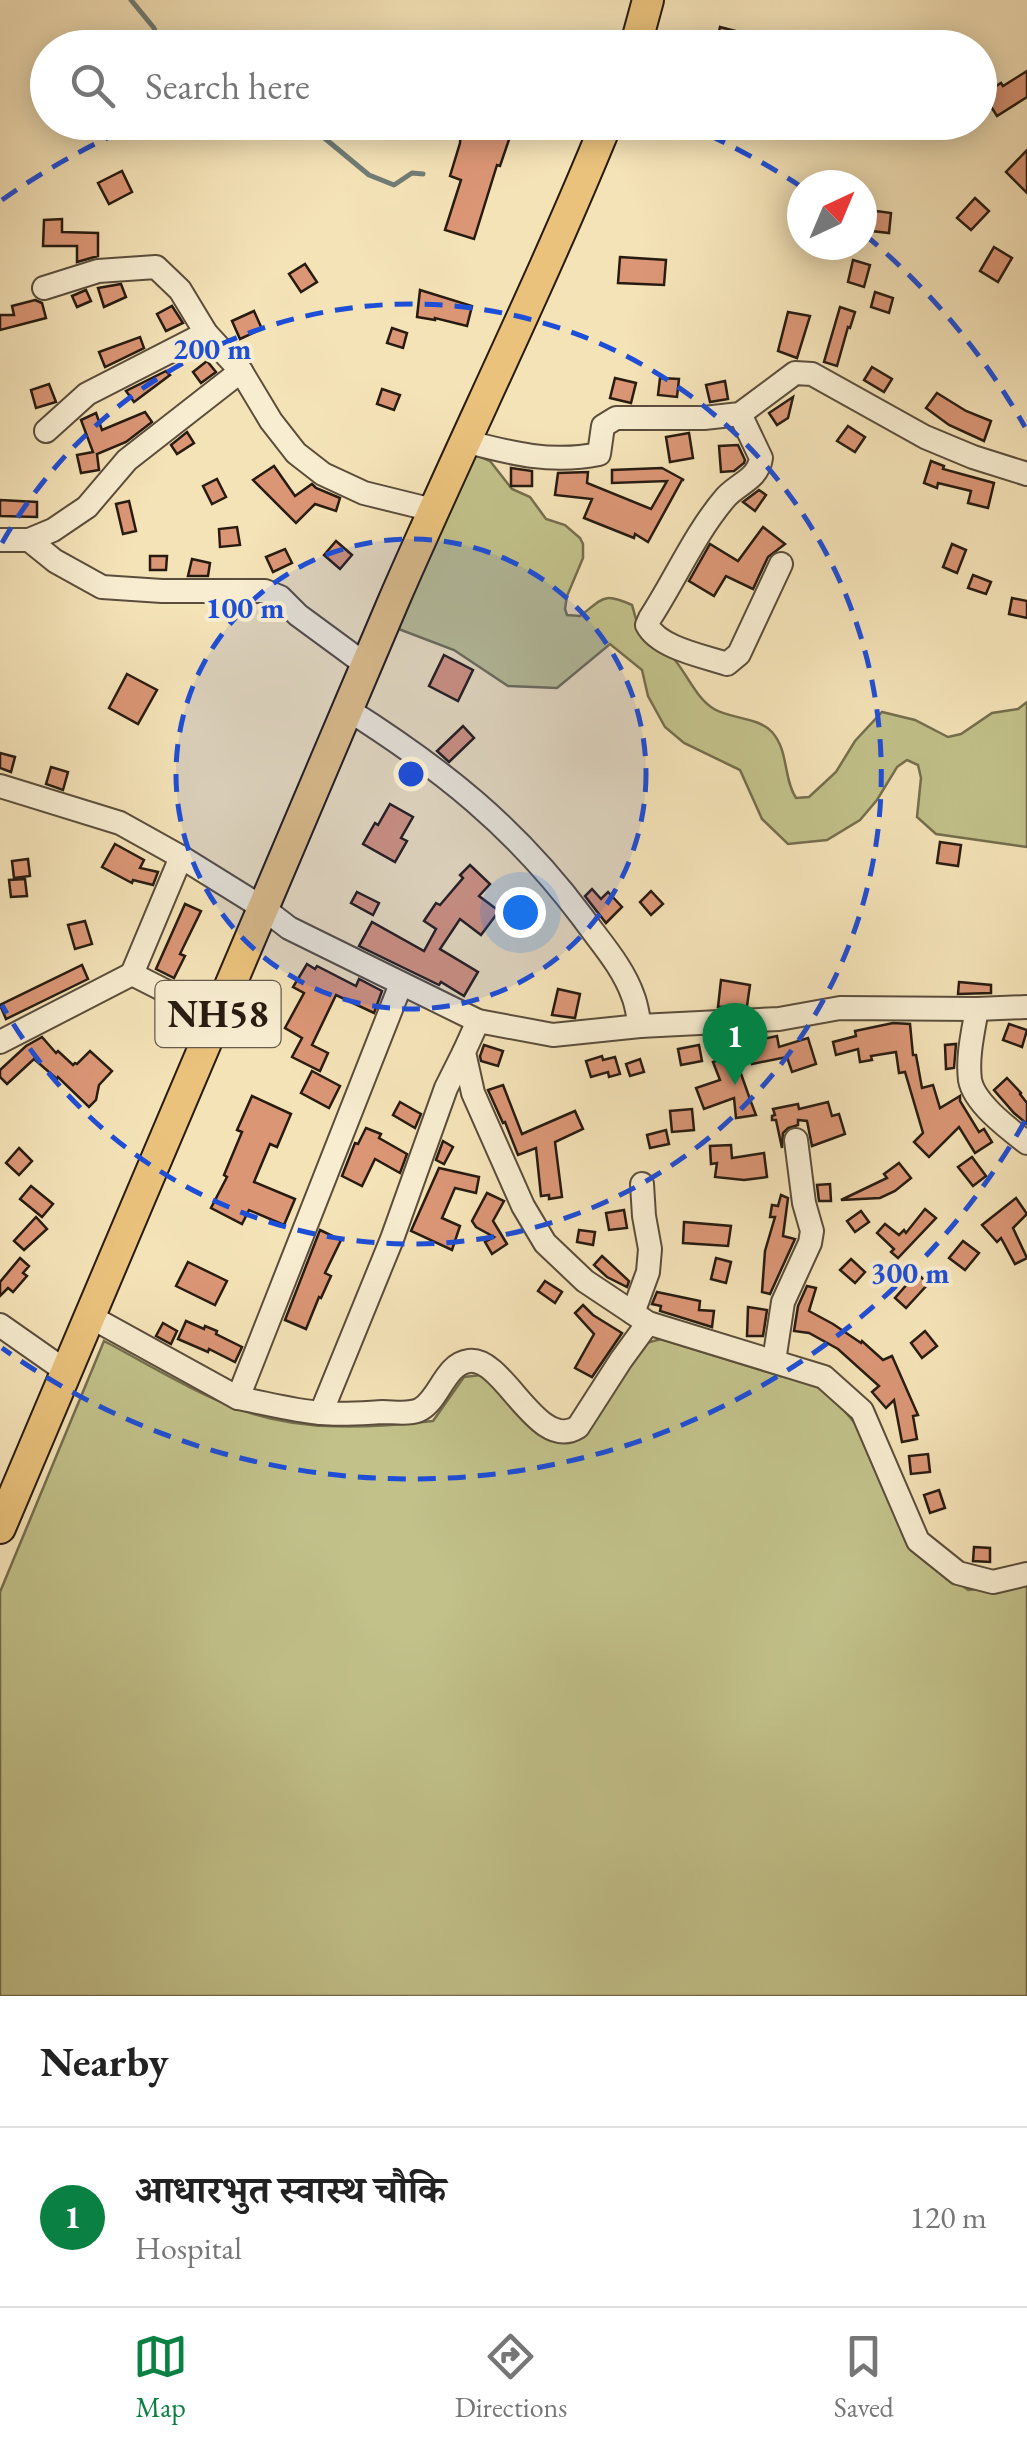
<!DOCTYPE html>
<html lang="en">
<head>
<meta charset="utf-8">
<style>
  body { margin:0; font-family:"EB Garamond","Noto Serif Devanagari",serif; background:#f6f6f6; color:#222 }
  .compass { position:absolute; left:787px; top:170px; width:90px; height:90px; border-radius:50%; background:#fff; box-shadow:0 5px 25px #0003; rotate:44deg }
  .you { position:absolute; left:520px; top:912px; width:35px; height:35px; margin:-25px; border:8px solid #fff; border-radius:50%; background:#1a73e8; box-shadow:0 0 0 15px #1a73e833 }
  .badge { display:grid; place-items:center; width:65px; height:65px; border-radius:50%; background:#0b8043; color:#fff; font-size:32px; font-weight:700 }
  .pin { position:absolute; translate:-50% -82px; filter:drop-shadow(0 2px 5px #0008) }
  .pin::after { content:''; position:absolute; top:52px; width:35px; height:30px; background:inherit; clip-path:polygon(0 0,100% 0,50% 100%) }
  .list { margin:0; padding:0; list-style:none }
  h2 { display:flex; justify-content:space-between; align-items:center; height:130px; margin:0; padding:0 40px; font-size:42px }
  h2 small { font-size:32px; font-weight:400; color:#767676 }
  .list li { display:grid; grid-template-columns:65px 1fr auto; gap:30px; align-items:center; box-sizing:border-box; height:180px; padding:0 40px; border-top:2px solid #e0e0e0 }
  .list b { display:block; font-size:38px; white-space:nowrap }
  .list p { margin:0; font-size:32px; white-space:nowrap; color:#767676 }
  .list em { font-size:32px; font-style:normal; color:#767676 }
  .icon { flex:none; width:55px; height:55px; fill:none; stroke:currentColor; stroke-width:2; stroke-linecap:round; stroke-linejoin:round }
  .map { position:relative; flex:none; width:1027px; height:1996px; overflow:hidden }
  .search { position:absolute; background:#fff; box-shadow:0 5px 25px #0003; left:30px; right:30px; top:30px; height:110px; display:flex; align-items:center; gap:25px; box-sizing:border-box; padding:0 35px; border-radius:55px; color:#767676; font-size:38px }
  .sheet { height:310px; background:#fff }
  nav { display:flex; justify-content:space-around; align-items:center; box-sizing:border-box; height:140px; border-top:2px solid #e0e0e0; background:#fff; font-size:28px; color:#767676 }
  nav a { display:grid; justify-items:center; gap:5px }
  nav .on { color:#0b8043 }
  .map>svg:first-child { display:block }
</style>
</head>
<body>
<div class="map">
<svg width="1027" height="1996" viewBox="0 0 1027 1996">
  <rect width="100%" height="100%" fill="#f5e3b8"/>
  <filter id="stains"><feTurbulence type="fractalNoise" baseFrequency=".002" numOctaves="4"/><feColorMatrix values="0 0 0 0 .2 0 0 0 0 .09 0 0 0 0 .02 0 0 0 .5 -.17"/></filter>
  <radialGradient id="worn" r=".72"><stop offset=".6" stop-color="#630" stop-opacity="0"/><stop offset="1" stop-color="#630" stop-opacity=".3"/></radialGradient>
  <g fill="#c2c18a" stroke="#746e4e" stroke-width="2.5">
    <path d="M474,454L490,461L512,489L530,497L546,519L565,525L580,538L583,544V558L567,596L565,609L567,615L580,616C604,598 603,592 632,605C635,614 637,628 643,635C648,642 665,649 674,659C687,674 696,698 714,709C731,719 758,717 772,732C789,751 783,778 796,798L809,797L836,772L855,741L882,712L915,720L948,737L961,734L992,713L1018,709L1027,702V847L936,834L917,817L921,778L918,765L907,760L897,767L877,800L860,820L827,840L788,844L762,819L740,770L684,743L665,727L648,696L642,670L610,644L557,688L508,686L454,650L396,628Z"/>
    <path d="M661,1339L780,1376L814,1383L843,1409L863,1433L916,1550L968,1590L1027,1584V1996H0V1592L104,1341C148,1364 194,1393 242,1410C301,1432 371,1428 433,1421L464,1377L481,1375L497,1387L550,1439L573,1442L625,1367L646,1343Z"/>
  </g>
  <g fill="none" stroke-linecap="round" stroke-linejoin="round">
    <g stroke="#707c76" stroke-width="5">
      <path d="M131,0L154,28L160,48"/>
      <path d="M305,122L369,175L394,185L412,173L423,174"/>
    </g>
  </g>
  <g fill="#db9676" stroke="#271b11" stroke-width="2.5">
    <path d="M720,27L739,32L735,48H715Z"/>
    <path d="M1027,71V97L997,116L983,94L1001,83L1003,86Z"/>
    <path d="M486,122H515L500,166L497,165L474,239L445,230L461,180L450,176L460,143L461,130L483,134Z"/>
    <path d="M1027,150V193L1006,172Z"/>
    <path d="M122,171L132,192L109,204L98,183Z"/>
    <path d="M975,198L989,211L971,230L957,218Z"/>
    <path d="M862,209L891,213L889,233L862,230Z"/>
    <path d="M62,219V232L98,233V256L77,262V246H43L44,220Z"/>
    <path d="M994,247L1012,258L998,282L980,271Z"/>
    <path d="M620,257L666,260L664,285L618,283Z"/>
    <path d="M853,260L870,265L864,287L848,282Z"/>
    <path d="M305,264L317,282L301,292L289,274Z"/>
    <path d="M121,284L126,297L104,307L98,288Z"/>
    <path d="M86,290L91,301L77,307L72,296Z"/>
    <path d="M420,290L472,306L467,326L435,318V320L417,317Z"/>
    <path d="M875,292L893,298L889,313L871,307Z"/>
    <path d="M35,300L42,303L46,318L0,330V315H14L12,306Z"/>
    <path d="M172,306L183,323L166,331L157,314Z"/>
    <path d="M840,307L855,312L850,328L848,327L837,366L824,362Z"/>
    <path d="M254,311L262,329L240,339L232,321Z"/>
    <path d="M788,312L810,316L797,358L778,351Z"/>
    <path d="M392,328L407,333L403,348L387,343Z"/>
    <path d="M140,337L144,348L105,367L99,352Z"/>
    <path d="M207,361L216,372L201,383L193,372Z"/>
    <path d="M872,367L892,379L884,392L864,380Z"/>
    <path d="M166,371L170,375L134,402L126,391Z"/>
    <path d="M615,378L636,383L631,403L610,398Z"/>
    <path d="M660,378L679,379L677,397L658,395Z"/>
    <path d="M725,381L728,399L710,402L706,385Z"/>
    <path d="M49,384L56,402L36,408L31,390Z"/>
    <path d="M382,389L400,395L394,410L377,404Z"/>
    <path d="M937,393L966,411L991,421L984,441L949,425L926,408Z"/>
    <path d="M793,397L788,418L777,425L769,413Z"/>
    <path d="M145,412L152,422L126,442L97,454L99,470L81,473L77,455L93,452L81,420L96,413L102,430Z"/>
    <path d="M848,426L865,437L855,452L837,441Z"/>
    <path d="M187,432L194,443L177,454L171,445Z"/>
    <path d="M689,433L693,458L670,462L666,437Z"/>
    <path d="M738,445L745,460L744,463L734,471L721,472L719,446Z"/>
    <path d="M931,461L944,466L943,469L994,483L988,508L968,503L971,491L938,483L937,488L924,483Z"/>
    <path d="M274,466L295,496L312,484L316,488L340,498L336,511L315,504L296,523L253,480Z"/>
    <path d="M511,468L532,471V486H511Z"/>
    <path d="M662,468L684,480H682L648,542L635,534L634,538L584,518L592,499L555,495L558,473L588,472L587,483L651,509L667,481L612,483V470Z"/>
    <path d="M217,479L226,497L212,504L203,486Z"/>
    <path d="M759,490L766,495L755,511L743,502Z"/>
    <path d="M0,500L37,502V517L0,516Z"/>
    <path d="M129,501L136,531L123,534L116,504Z"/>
    <path d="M237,527L240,545L220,547L219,529Z"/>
    <path d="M763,527L785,544L768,557L753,589L726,576L714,596L689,581L710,544L738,561Z"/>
    <path d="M336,541L352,555L340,569L324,555Z"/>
    <path d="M952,544L966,550L957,573L943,567Z"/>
    <path d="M285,549L292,563L273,572L266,557Z"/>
    <path d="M150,556H167L166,570H150Z"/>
    <path d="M192,559L210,563L208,576H188Z"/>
    <path d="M973,575L991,582L986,594L968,588Z"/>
    <path d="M1012,598L1027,601V618L1009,614Z"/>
    <path d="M444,655L473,670L458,701L429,686Z"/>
    <path d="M127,674L157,690L138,724L109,708Z"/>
    <path d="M463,726L474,738L449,762L437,751Z"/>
    <path d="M0,753L15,757L11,772L0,768Z"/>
    <path d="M51,767L68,772L63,790L46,784Z"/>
    <path d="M390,804L413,817L401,838L407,841L395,862L363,844L375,823L378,825Z"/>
    <path d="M940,842L961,845L958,866L937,863Z"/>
    <path d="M115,844L144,860L140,868L158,872L153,885L133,880L132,883L102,867Z"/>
    <path d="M28,859L30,876L14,878L12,861Z"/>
    <path d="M470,865L490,884L479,896L499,911L481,935L460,919L440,949L478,972L464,996L441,982L439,985L359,946L372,922L424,951L436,929L424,921L436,903L440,905L463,878L460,875Z"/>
    <path d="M25,879L27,896L11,897L9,880Z"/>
    <path d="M592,889L601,899L608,892L622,907L606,923L585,896Z"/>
    <path d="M651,891L663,904L651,915L640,902Z"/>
    <path d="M357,892L379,903L373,915L351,903Z"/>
    <path d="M185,904L201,911L180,954L185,956L174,978L156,969Z"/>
    <path d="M85,921L92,944L75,949L68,925Z"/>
    <path d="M307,964L315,969L317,966L356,986L359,979L382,991L374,1013L336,995L312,1045L328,1053L320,1071L292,1057L302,1038L285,1028L304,993L293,987Z"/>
    <path d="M82,965L88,979L6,1019L0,1005Z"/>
    <path d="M721,980L750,985L747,1006L718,1007Z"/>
    <path d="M959,982L991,985V993L958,994Z"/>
    <path d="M558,989L580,994L575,1018L552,1015Z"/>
    <path d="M893,1023L910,1024L913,1055H916L922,1088L933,1085L940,1108L960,1096V1101L979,1132L984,1129L992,1142L975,1153L959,1127L929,1157L914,1142L923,1133L905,1072L899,1073L896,1052L871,1056L872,1060L860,1062L858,1049L836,1055L833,1042L856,1036L855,1031Z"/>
    <path d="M1009,1024L1027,1030L1022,1047L1003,1040Z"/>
    <path d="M777,1036L779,1047L808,1038L816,1064L792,1072L787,1057L752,1064L750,1055L761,1052L759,1040Z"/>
    <path d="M42,1037L56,1053L58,1051L73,1065L75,1063L77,1064L90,1051L112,1071L99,1085L96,1100L89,1107L58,1077L57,1079L34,1059L7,1084L0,1077V1070L26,1046Z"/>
    <path d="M956,1044L954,1068L946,1069L945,1045Z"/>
    <path d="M484,1045L503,1051L498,1066L481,1061L480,1056Z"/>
    <path d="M699,1045L702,1061L681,1065L678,1049Z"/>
    <path d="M734,1054L751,1102L756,1115L736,1118L734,1098L704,1109L696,1088L720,1080L713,1062Z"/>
    <path d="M602,1056L603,1060L615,1057L620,1074L609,1077L608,1072L591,1077L586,1061Z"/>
    <path d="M640,1059L644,1072L630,1076L626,1064Z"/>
    <path d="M312,1071L340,1086L329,1108L301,1093Z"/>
    <path d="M1007,1078L1021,1093L1020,1094L1027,1103V1124L1014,1113L994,1090Z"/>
    <path d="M503,1085L522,1134L575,1111L583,1129L555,1142L562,1197L549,1199V1195L541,1196L536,1148L518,1155L505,1122L503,1123L488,1090Z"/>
    <path d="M252,1096L291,1114L277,1147L270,1144L254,1182L295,1199L284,1225L249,1210L242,1224L211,1208L227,1177L224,1175L242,1132L237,1130Z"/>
    <path d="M400,1102L421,1114L415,1128L393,1115Z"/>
    <path d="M828,1102L832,1116L839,1114L845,1134L812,1146L807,1121L798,1120V1125L788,1128L783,1133L782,1148L776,1120H772V1116L775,1115L773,1109L798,1104L799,1109Z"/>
    <path d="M692,1109L694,1130L672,1132L670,1111Z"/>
    <path d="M366,1128L381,1134L379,1138L407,1154L400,1173L375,1159L362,1186L342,1176L355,1143L358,1144Z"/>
    <path d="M666,1130L669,1144L650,1148L647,1135Z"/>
    <path d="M443,1141L453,1147L444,1164L436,1160Z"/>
    <path d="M731,1145L732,1158L764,1153L767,1177L744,1180L715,1177L717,1163L711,1164L710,1146Z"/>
    <path d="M19,1148L32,1161L19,1175L6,1163Z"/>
    <path d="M972,1157L986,1176L973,1186L958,1167Z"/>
    <path d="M899,1163L911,1178L895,1191L880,1198L841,1200L887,1178L884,1174Z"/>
    <path d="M439,1168L479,1177L476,1193L455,1188L442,1218L460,1226L452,1250L411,1231Z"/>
    <path d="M830,1184L831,1201H819L817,1185Z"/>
    <path d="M31,1186L53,1204L42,1217L20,1199Z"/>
    <path d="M487,1193L504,1201L493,1221L507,1244L492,1254L485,1242L494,1237L476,1227L472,1221Z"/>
    <path d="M781,1195L788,1198L783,1236L795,1239L770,1294L762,1292L765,1251L775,1217H770L772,1205L778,1206Z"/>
    <path d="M1016,1198L1027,1214L1013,1228L1027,1258L1015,1264L1001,1238L997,1242L982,1225Z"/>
    <path d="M925,1209L936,1218L898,1258L891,1252L894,1249L877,1233L885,1224L899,1235L904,1230L906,1233Z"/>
    <path d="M624,1210L627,1228L609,1230L606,1213Z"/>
    <path d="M861,1211L869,1222L855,1232L847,1221Z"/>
    <path d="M36,1217L47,1229L24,1250L14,1241Z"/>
    <path d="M684,1222L731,1226L728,1246L683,1243Z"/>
    <path d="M320,1230L341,1240L325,1273L331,1276L321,1298L319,1297L306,1329L285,1320Z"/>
    <path d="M579,1230L595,1232L593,1245L577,1242Z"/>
    <path d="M963,1241L979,1253L965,1270L949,1258Z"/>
    <path d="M602,1256L629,1281L627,1287L607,1277L594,1265Z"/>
    <path d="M20,1258L29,1266L23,1273L27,1276L13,1292L8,1288L0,1296V1282Z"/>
    <path d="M716,1258L731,1262L726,1283L711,1279Z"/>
    <path d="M851,1259L865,1272L855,1283L840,1270Z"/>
    <path d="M188,1262L227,1281L215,1305L176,1286Z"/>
    <path d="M917,1273L928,1284L906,1308L895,1298Z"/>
    <path d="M545,1281L562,1292L555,1303L538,1291Z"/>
    <path d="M807,1286L816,1288L809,1311L833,1324L861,1343L862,1341L883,1360L892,1356L918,1415L913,1416L917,1439L902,1442L894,1400L886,1408L872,1392L879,1386L838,1349L809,1333L794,1331L798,1306Z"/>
    <path d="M657,1292L700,1301L699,1310L714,1311L712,1327L660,1311L661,1306L652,1304Z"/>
    <path d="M583,1305L593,1315L622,1333L592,1377L575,1368L594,1334L575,1313Z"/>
    <path d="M748,1307L767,1310L763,1336H747Z"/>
    <path d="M186,1321L204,1329L205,1326L217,1331L216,1334L242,1347L235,1362L209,1349L208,1352L178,1339Z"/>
    <path d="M163,1323L177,1331L171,1344L156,1336Z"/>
    <path d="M925,1331L937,1346L922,1358L911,1343Z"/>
    <path d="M928,1454L930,1472L911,1474L909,1456Z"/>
    <path d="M939,1490L945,1508L930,1513L924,1495Z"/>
    <path d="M974,1547L990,1548V1562L973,1561Z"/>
  </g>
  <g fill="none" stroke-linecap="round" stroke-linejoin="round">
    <defs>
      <g id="minor">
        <path d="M44,288L98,271L156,267L180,290L206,333L241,371L271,421L296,453L323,474L364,493L433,510"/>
        <path d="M740,414L761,458C758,479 739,483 726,497C695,533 676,578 650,618L647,625C659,648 703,656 727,664L739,654L781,564"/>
        <path d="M46,431L87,394L206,333"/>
        <path d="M464,441C510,453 551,464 599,454L603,426L616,418H704L740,414L795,373L812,374L925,437L973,457L1027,474"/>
        <path d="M0,540H29L53,530L87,507L127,460L241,371"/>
        <path d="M29,540L55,561L102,587L162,591H265L280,597L298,615L366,665"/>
        <path d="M347,709C442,769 515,827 583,918C601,943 623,967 633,996C637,1006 638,1017 640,1026"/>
        <path d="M0,786L120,823L181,857L263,908L289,928L478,1021L553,1035L640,1026L779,1019L840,1008L977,1009L1027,1007"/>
        <path d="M132,974L181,857"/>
        <path d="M977,1009C973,1032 967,1057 970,1080C974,1103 1009,1129 1027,1143"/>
        <path d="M478,1021L464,1052L473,1093L523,1206L545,1243L585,1281L648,1323L824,1377L862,1411L918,1541L958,1573L993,1582L1027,1574"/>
        <path d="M0,1042L132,974L217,1017"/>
        <path d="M633,1313L648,1272L650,1249L644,1216L642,1184"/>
        <path d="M91,1317L238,1398L401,984"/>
        <path d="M0,1325L67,1372"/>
        <path d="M774,1361L783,1302L810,1243L812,1231L804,1203L796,1140"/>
        <path d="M238,1398C265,1403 294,1411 321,1413C342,1415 363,1413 383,1412C395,1412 411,1415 421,1409C440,1398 445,1364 469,1361C504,1356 537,1453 578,1427L621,1360L648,1323"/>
        <path d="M321,1413L392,1239L446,1088L464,1052"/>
      </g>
      <g id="major">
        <path d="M635,48L648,0"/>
        <path d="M0,1528C132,1219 261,908 394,600C463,441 541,284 607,122"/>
      </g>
    </defs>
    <use href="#minor" stroke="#5a4d3b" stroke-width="26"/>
    <use href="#major" stroke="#271b11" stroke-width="34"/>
    <use href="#minor" stroke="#f8edd1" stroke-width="22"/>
    <use href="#major" stroke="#eac27c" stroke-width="30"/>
  </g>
  <circle cx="411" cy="774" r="235" fill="#1d4ed8" fill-opacity=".12"/>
  <g fill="none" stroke="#1d4ed8" stroke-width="5" stroke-dasharray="18 12">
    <circle cx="411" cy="774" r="235"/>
    <path d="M2 543A470 470 0 1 1 2 1005"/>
    <path d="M1025 1121A705 705 0 0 1 2 1348M2 200A705 705 0 0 1 141 123M681 123A705 705 0 0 1 800 186M864 234A705 705 0 0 1 1025 427"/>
  </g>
  <g text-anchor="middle" stroke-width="8" stroke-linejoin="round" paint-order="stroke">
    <rect fill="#f8edd1" stroke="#665a4b" stroke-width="2.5" x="155.5" y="981" width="125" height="66" rx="8"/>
    <g font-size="38" font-weight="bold" fill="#271b11">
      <text x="218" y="1027">NH58</text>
    </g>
  </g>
  <circle cx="411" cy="774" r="15" fill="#1d4ed8" stroke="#f8edd1" stroke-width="5"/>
  <g font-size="30" text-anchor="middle" font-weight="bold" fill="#1d4ed8" stroke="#f8edd1" stroke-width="8" stroke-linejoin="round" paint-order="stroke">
    <text x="212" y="359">200 m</text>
    <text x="245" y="618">100 m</text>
    <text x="910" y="1283">300 m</text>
  </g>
  <rect width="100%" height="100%" filter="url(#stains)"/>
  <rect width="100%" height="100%" fill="url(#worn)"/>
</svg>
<svg class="compass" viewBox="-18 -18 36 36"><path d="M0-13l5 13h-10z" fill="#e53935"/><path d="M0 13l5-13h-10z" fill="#767676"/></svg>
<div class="you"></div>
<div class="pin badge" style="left:735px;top:1085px">1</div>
<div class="search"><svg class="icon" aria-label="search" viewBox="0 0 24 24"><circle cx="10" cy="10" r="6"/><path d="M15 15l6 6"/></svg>Search here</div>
</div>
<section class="sheet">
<h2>Nearby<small></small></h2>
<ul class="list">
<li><span class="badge">1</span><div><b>आधारभुत स्वास्थ चौकि</b><p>Hospital</p></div><em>120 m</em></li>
</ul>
</section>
<nav>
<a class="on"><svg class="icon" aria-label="map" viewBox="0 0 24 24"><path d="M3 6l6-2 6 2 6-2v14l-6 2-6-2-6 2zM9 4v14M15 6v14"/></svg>Map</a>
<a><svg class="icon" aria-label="directions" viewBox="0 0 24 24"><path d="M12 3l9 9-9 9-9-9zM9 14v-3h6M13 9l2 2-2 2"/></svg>Directions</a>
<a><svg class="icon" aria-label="saved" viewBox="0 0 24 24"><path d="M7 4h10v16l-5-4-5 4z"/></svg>Saved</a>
</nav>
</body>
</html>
